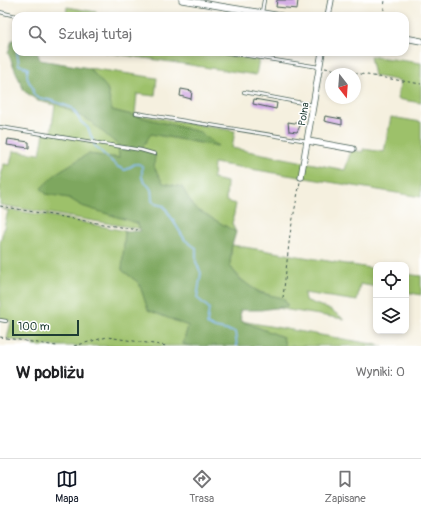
<!DOCTYPE html>
<html lang="pl">
<head>
<meta charset="utf-8">
<style>
  body { margin:0; font-family:Pangolin,sans-serif; background:#f2f2f2; color:#202124 }
  .controls { position:absolute; right:12px; bottom:12px; display:grid; overflow:hidden; border-radius:8px; box-shadow:0 2px 6px #0003 }
  .controls button { width:36px; height:36px; display:grid; place-items:center; padding:0; border:0; border-bottom:1px solid #e0e0e0; background:#fff; color:#202124; font:20px sans-serif }
  .compass { position:absolute; left:325px; top:68px; width:36px; height:36px; border-radius:50%; background:#fff; box-shadow:0 2px 6px #0003; rotate:163deg }
  .scale { position:absolute; left:12px; bottom:10px; width:67px; box-sizing:border-box; padding-left:4px; border:2px solid #1f3d34; border-top:0; font-size:11px; line-height:14px; white-space:nowrap; color:#1f3d34; -webkit-text-stroke:3px #fff; paint-order:stroke }
  .list { margin:0; padding:0; list-style:none }
  h2 { display:flex; justify-content:space-between; align-items:center; height:52px; margin:0; padding:0 16px; font-size:17px }
  h2 small { font-size:13px; font-weight:400; color:#757577 }
  .icon { flex:none; width:22px; height:22px; fill:none; stroke:currentColor; stroke-width:2; stroke-linecap:round; stroke-linejoin:round }
  .map { position:relative; flex:none; width:421px; height:346px; overflow:hidden }
  .search { position:absolute; background:#fff; box-shadow:0 2px 6px #0003; left:12px; right:12px; top:12px; height:44px; display:flex; align-items:center; gap:10px; box-sizing:border-box; padding:0 14px; border-radius:12px; color:#757577; font-size:15px }
  .sheet { height:112px; background:#fff }
  nav { display:flex; justify-content:space-around; align-items:center; box-sizing:border-box; height:56px; border-top:1px solid #e0e0e0; background:#fff; font-size:11px; color:#757577 }
  nav a { display:grid; justify-items:center; gap:2px }
  nav .on { color:#111827 }
  .map>svg:first-child { display:block }
</style>
</head>
<body>
<div class="map">
<svg width="421" height="346" viewBox="0 0 421 346">
  <rect width="100%" height="100%" fill="#fff"/>
  <filter id="ink" filterUnits="userSpaceOnUse"><feTurbulence type="fractalNoise" baseFrequency=".025" numOctaves="2"/><feDisplacementMap in="SourceGraphic" scale="8" xChannelSelector="R" yChannelSelector="G"/><feConvolveMatrix kernelMatrix="1 2 1 2 8 2 1 2 1" color-interpolation-filters="sRGB"/></filter>
  <filter id="wash" filterUnits="userSpaceOnUse"><feTurbulence type="fractalNoise" baseFrequency=".012" numOctaves="4" result="noise"/><feDisplacementMap in="SourceGraphic" scale="16" xChannelSelector="R" yChannelSelector="G"/><feGaussianBlur stdDeviation="0.9" result="paint"/><feColorMatrix in="noise" values="0 0 0 0 0 0 0 0 0 0 0 0 0 0 0 0 0 1.4 0 .05"/><feComposite in="paint" operator="in"/></filter>
  <g filter="url(#wash)">
    <rect width="100%" height="100%" fill="#f5f0df"/>
    <g fill="#9dc16b" stroke="#5e7f50">
      <path d="M67,7L96,12V16H66Z"/>
      <path d="M105,52H214L259,59L256,75Z"/>
      <path d="M370,56L421,63V103L397,99L401,81L374,76Z"/>
      <path d="M89,68L157,78L155,96L137,94L135,114L235,131L232,148L345,170L351,150L363,152V149L384,152L391,117L421,122V197L214,163L213,179L227,182L226,201L236,204L232,224L236,232L196,209L190,201L182,187L163,183L154,167L155,154L141,150L150,134L216,146L200,132L112,110L107,88Z"/>
      <path d="M38,101L53,102L90,121L118,145L120,158L88,154L58,172L42,189L46,194L69,198L82,206L137,223L140,229L0,205V180L4,164L10,165L13,151L40,154L44,133H51L55,105Z"/>
      <path d="M0,208L57,217L125,231L122,270L139,283L148,310L188,326L183,344L193,346H33V343L7,339L11,321L0,319V243L8,211Z"/>
      <path d="M232,245L376,269V287L360,284L357,301L304,293L305,300L331,310L344,319L276,308L288,306L283,298C257,293 247,288 230,266Z"/>
      <path d="M406,274L421,276V295L406,292Z"/>
      <path d="M241,321L383,346H285L283,337Z"/>
    </g>
    <path fill="#7ea75f" stroke="#4e724a" d="M12,40H16V52H37L40,60L89,68L107,88L112,110L200,132L218,146L151,134L141,149L155,154L154,167L163,183L182,187L190,201L196,209L236,232L231,249L230,266L240,279L260,293L283,298L288,306L261,310H240L241,321L283,337L285,346H193L183,344L188,326L148,310L139,283L122,270L125,231H141L137,223L82,206L69,198L46,194L41,188L58,172L88,154L119,158L118,145L90,121L53,102L38,101L24,91L8,53Z"/>
    <g fill="none" stroke-linecap="round" stroke-linejoin="round">
      <path stroke="#82baf2" stroke-width="1.5" d="M17,52L19,65L28,68C26,76 27,81 33,87V93L36,97L53,101L72,108L81,122L88,128L95,146L118,167L125,170L135,164H139L142,166V178C149,190 152,183 152,201L156,204L164,206L185,240L196,248V262L201,273L197,298L209,308L207,324L215,328L235,332L237,346"/>
    </g>
    <g id="blocks">
      <g fill="#d4aee5">
        <path d="M277,0H298L297,9L276,7Z"/>
        <path d="M181,89L192,91L191,99L180,96Z"/>
        <path d="M254,99L277,103L276,109L253,104Z"/>
        <path d="M325,116L342,119V125L324,121Z"/>
        <path d="M288,122L301,124L297,132L289,131Z"/>
        <path d="M8,139L29,142V148L7,145Z"/>
      </g>
    </g>
  </g>
  <g filter="url(#ink)">
    <use href="#blocks" fill-opacity="0" stroke="#3f584e" stroke-width="1"/>
    <g fill="none" stroke-linecap="round" stroke-linejoin="round">
      <defs>
        <g id="service">
          <path d="M0,12L16,16"/>
          <path d="M262,12L264,0"/>
          <path d="M223,52L319,67"/>
          <path d="M244,92L313,105"/>
          <path d="M136,113L308,141"/>
          <path d="M0,127L141,150L155,154"/>
          <path d="M0,320L6,321"/>
        </g>
        <g id="minor">
          <path d="M182,0L281,16"/>
          <path d="M328,16L331,0"/>
          <path d="M405,38L421,41"/>
          <path d="M308,141L353,149"/>
          <path d="M301,177L322,52"/>
        </g>
      </defs>
      <use href="#service" stroke="#3f584e" stroke-width="4"/>
      <use href="#minor" stroke="#3f584e" stroke-width="7"/>
      <g stroke="#3f584e" stroke-width="1" stroke-dasharray="3 3" stroke-linecap="butt">
        <path d="M383,16L385,0"/>
        <path d="M325,68L421,84"/>
        <path d="M0,206L137,230"/>
        <path d="M283,298L290,234L300,182"/>
        <path d="M0,337L57,346"/>
        <path d="M74,346L107,337L167,346"/>
      </g>
      <use href="#service" stroke="#fff" stroke-width="2.5"/>
      <use href="#minor" stroke="#fff" stroke-width="5.5"/>
    </g>
  </g>
  <g text-anchor="middle" stroke-width="3" stroke-linejoin="round" paint-order="stroke">
    <g font-size="10" fill="#1f3d34" stroke="#fff">
      <text transform="translate(303 114) rotate(-81)" y="4">Polna</text>
    </g>
  </g>
</svg>
<div class="controls">
<button><svg class="icon" aria-label="locate" viewBox="0 0 24 24"><circle cx="12" cy="12" r="6"/><path d="M12 2v4M12 18v4M2 12h4M18 12h4"/></svg></button>
<button><svg class="icon" aria-label="layers" viewBox="0 0 24 24"><path d="M12 4l9 5-9 5-9-5zM3 14l9 5 9-5"/></svg></button>
</div>
<svg class="compass" viewBox="-18 -18 36 36"><path d="M0-13l5 13h-10z" fill="#e53935"/><path d="M0 13l5-13h-10z" fill="#757577"/></svg>
<div class="scale">100 m</div>
<div class="search"><svg class="icon" aria-label="search" viewBox="0 0 24 24"><circle cx="10" cy="10" r="6"/><path d="M15 15l6 6"/></svg>Szukaj tutaj</div>
</div>
<section class="sheet">
<h2>W pobliżu<small>Wyniki: 0</small></h2>
<ul class="list">
</ul>
</section>
<nav>
<a class="on"><svg class="icon" aria-label="map" viewBox="0 0 24 24"><path d="M3 6l6-2 6 2 6-2v14l-6 2-6-2-6 2zM9 4v14M15 6v14"/></svg>Mapa</a>
<a><svg class="icon" aria-label="directions" viewBox="0 0 24 24"><path d="M12 3l9 9-9 9-9-9zM9 14v-3h6M13 9l2 2-2 2"/></svg>Trasa</a>
<a><svg class="icon" aria-label="saved" viewBox="0 0 24 24"><path d="M7 4h10v16l-5-4-5 4z"/></svg>Zapisane</a>
</nav>
</body>
</html>
